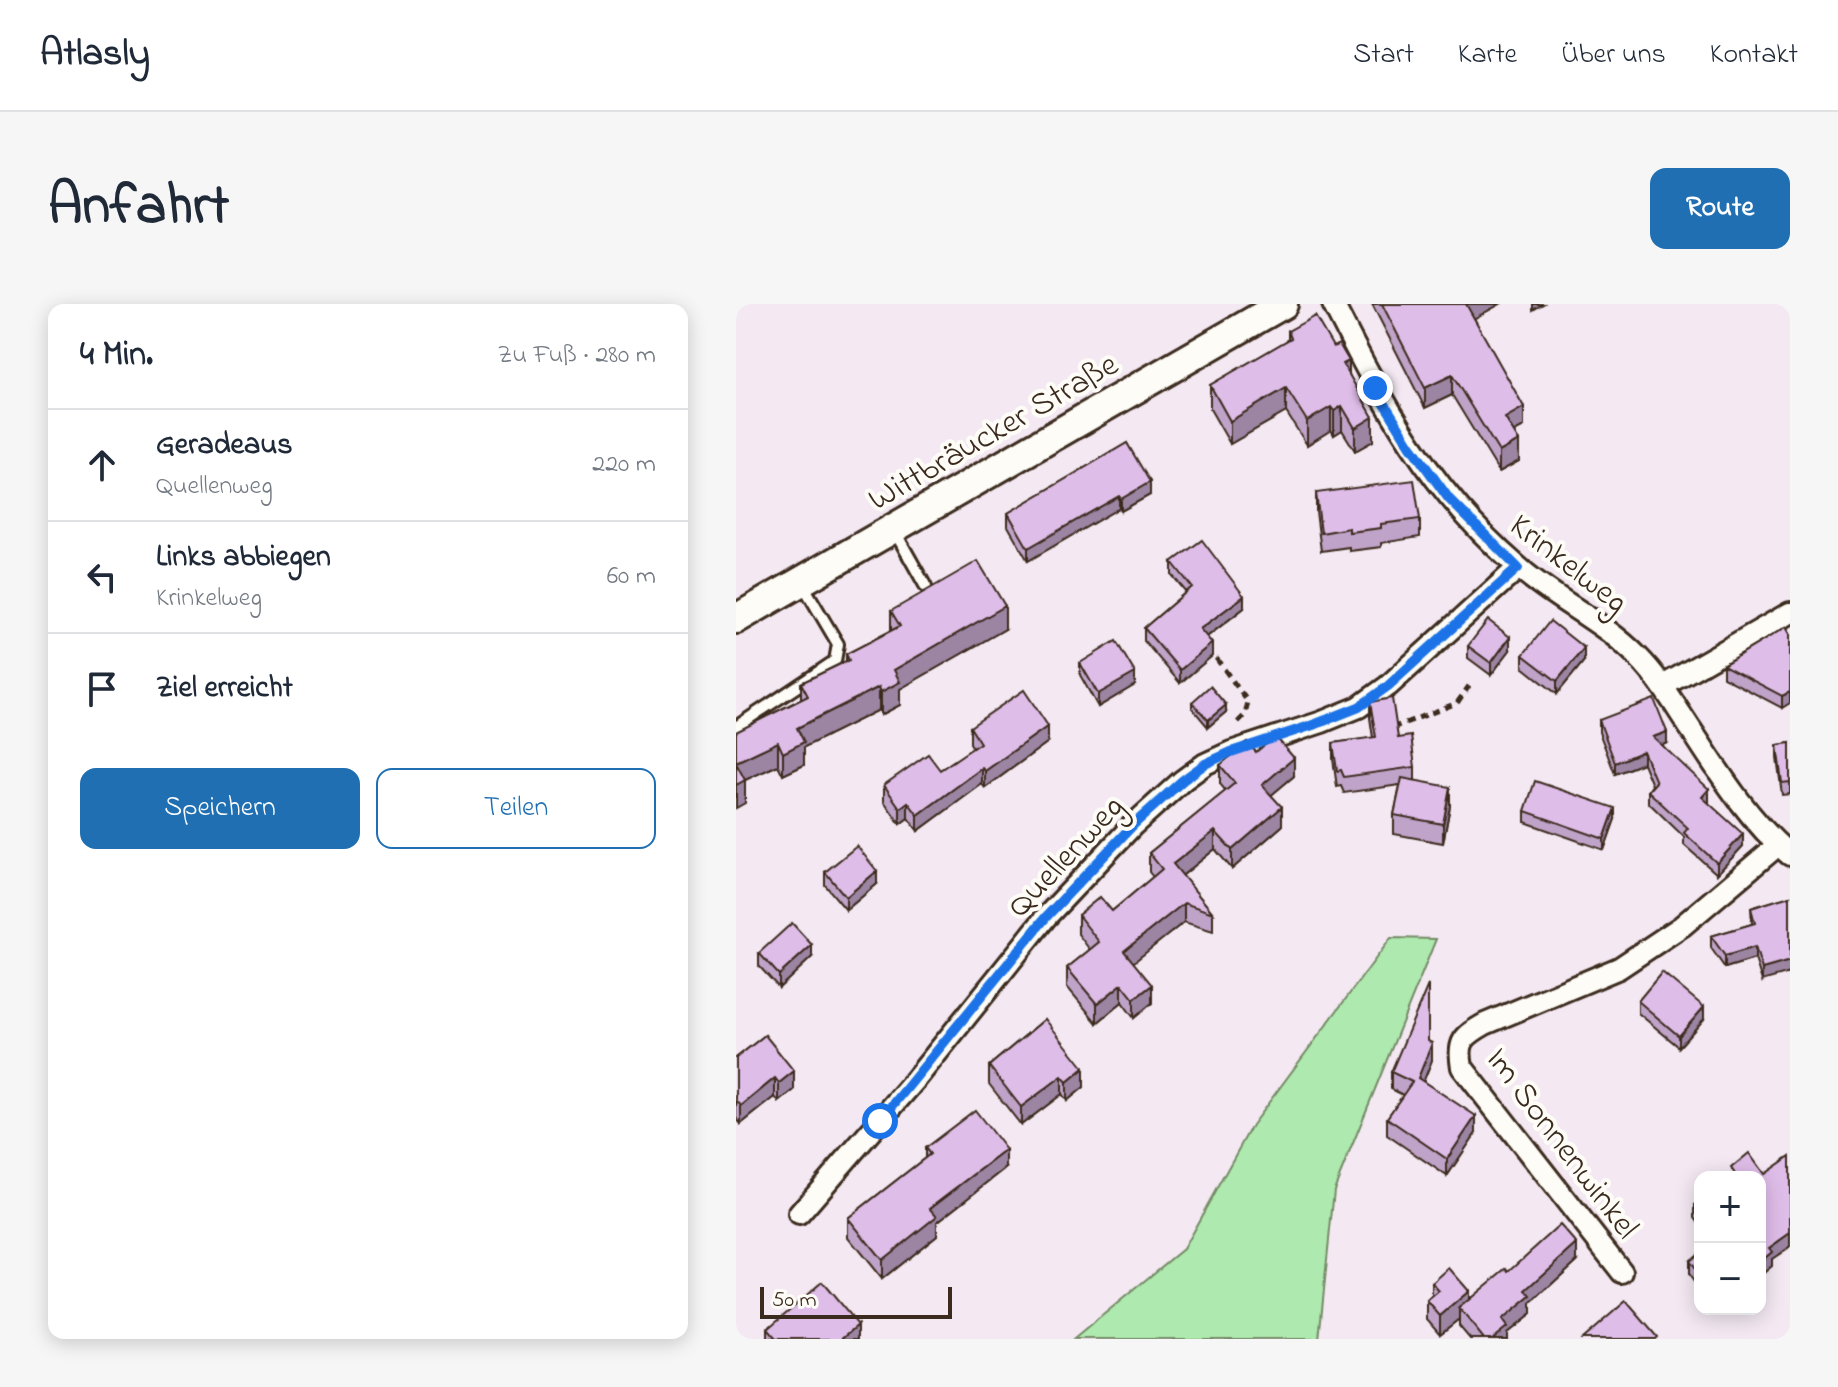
<!DOCTYPE html>
<html lang="de">
<head>
<meta charset="utf-8">
<style>
  body { margin:0; font-family:"Indie Flower",sans-serif; background:#f6f6f7; color:#1f2937 }
  .controls { position:absolute; right:24px; bottom:24px; display:grid; overflow:hidden; border-radius:16px; box-shadow:0 4px 20px #0003 }
  .controls button { width:72px; height:72px; display:grid; place-items:center; padding:0; border:0; border-bottom:2px solid #e0e1e3; background:#fff; color:#1f2937; font:40px sans-serif }
  .scale { position:absolute; left:24px; bottom:20px; width:192px; box-sizing:border-box; padding-left:8px; border:4px solid #3b2a1e; border-top:0; font-size:22px; line-height:28px; white-space:nowrap; color:#3b2a1e; -webkit-text-stroke:6px #fdfcf7; paint-order:stroke }
  .stop { position:absolute; width:24px; height:24px; margin:-18px; border:6px solid #1a73e8; border-radius:50%; background:#fff }
  .stop.end { background:#1a73e8; border-color:#fff; box-shadow:0 2px 8px #0008 }
  .list { margin:0; padding:0; list-style:none }
  h2 { display:flex; justify-content:space-between; align-items:center; height:104px; margin:0; padding:0 32px; font-size:34px }
  h2 small { font-size:26px; font-weight:400; color:#747a83 }
  .list li { display:grid; grid-template-columns:52px 1fr auto; gap:24px; align-items:center; box-sizing:border-box; height:112px; padding:0 32px; border-top:2px solid #e0e1e3 }
  .list b { display:block; font-size:30px; white-space:nowrap }
  .list p { margin:0; font-size:26px; white-space:nowrap; color:#747a83 }
  .list em { font-size:26px; font-style:normal; color:#747a83 }
  .actions { display:flex; gap:16px; padding:24px 32px }
  .actions a { flex:1; padding:18px 0; border:2px solid #1f6fb2; border-radius:16px; text-align:center; font-size:28px; color:#1f6fb2 }
  .actions .main { background:#1f6fb2; color:#fff }
  .icon { flex:none; width:44px; height:44px; fill:none; stroke:currentColor; stroke-width:2; stroke-linecap:round; stroke-linejoin:round }
  .map { position:relative; flex:none; width:1054px; height:1035px; overflow:hidden; border-radius:16px }
  header { display:flex; align-items:center; gap:48px; box-sizing:border-box; height:112px; padding:0 40px; background:#fff; border-bottom:2px solid #e0e1e3 }
  header strong { font-size:38px }
  nav { display:flex; gap:44px; margin-inline-start:auto; font-size:28px }
  .intro { display:flex; align-items:center; justify-content:space-between; box-sizing:border-box; height:192px; padding:0 48px }
  h1 { margin:0; font-size:56px }
  .button { padding:20px 36px; border-radius:16px; background:#1f6fb2; color:#fff; font-size:28px; font-weight:700 }
  main { display:flex; gap:48px; padding:0 48px }
  aside { flex:1; background:#fff; border-radius:16px; box-shadow:0 4px 20px #0003 }
  .map>svg:first-child { display:block }
</style>
</head>
<body>
<header>
<strong>Atlasly</strong>
<nav><a>Start</a><a>Karte</a><a>Über uns</a><a>Kontakt</a></nav>
</header>
<div class="intro"><h1>Anfahrt</h1><a class="button">Route</a></div>
<main>
<aside>
<h2>4 Min.<small>Zu Fuß · 280 m</small></h2>
<ul class="list">
<li><svg class="icon" aria-label="ahead" viewBox="0 0 24 24"><path d="M12 20V5M6 11l6-6 6 6"/></svg><div><b>Geradeaus</b><p>Quellenweg</p></div><em>220 m</em></li>
<li><svg class="icon" aria-label="left" viewBox="0 0 24 24"><path d="M17 20v-9H6M10 6l-5 5 5 5"/></svg><div><b>Links abbiegen</b><p>Krinkelweg</p></div><em>60 m</em></li>
<li><svg class="icon" aria-label="arrive" viewBox="0 0 24 24"><path d="M6 21V4h12l-3 4 3 4H6"/></svg><div><b>Ziel erreicht</b></div></li>
</ul>
<div class="actions"><a class="main">Speichern</a><a>Teilen</a></div>
</aside>
<div class="map">
<svg width="1054" height="1035" viewBox="0 0 1054 1035">
  <rect width="100%" height="100%" fill="#f4e9f3"/>
  <filter id="ink" filterUnits="userSpaceOnUse"><feTurbulence type="fractalNoise" baseFrequency=".0125" numOctaves="2"/><feDisplacementMap in="SourceGraphic" scale="16" xChannelSelector="R" yChannelSelector="G"/><feConvolveMatrix kernelMatrix="1 2 1 2 8 2 1 2 1" color-interpolation-filters="sRGB"/></filter>
  <g filter="url(#ink)">
    <path fill="#aee9af" stroke="#748a66" stroke-width="2" d="M655,634L700,635L598,886L583,1035H338L447,945L516,821Z"/>
    <g fill="none" stroke-linecap="round" stroke-linejoin="round">
      <defs>
        <g id="lane">
          <path d="M158,226L190,283"/>
          <path d="M0,423L99,357L102,340L66,279"/>
        </g>
        <g id="street">
          <path d="M597,0C648,101 694,187 781,262C819,296 867,317 902,353C924,375 939,402 956,427C984,470 1014,518 1054,551"/>
          <path d="M927,382L1054,309"/>
          <path d="M63,910L180,775L310,613L397,521L447,476L469,460L495,448L586,418L623,403L652,382L782,264"/>
          <path d="M886,968L726,763C721,737 728,732 749,720L883,664L946,622L1042,541"/>
        </g>
        <path id="secondary" d="M0,315L547,0"/>
      </defs>
      <use href="#lane" stroke="#3b2a1e" stroke-width="16"/>
      <use href="#street" stroke="#3b2a1e" stroke-width="26"/>
      <use href="#secondary" stroke="#3b2a1e" stroke-width="34"/>
      <g stroke="#3b2a1e" stroke-width="5" stroke-dasharray="8 6" stroke-linecap="butt">
        <path d="M480,354L512,398L509,411L499,421"/>
        <path d="M656,424L721,399L733,382"/>
      </g>
      <use href="#lane" stroke="#fdfcf7" stroke-width="10"/>
      <use href="#street" stroke="#fdfcf7" stroke-width="20"/>
      <use href="#secondary" stroke="#fdfcf7" stroke-width="28"/>
    </g>
    <g fill="#c0a3c8" stroke="#3b2a1e" stroke-width="2">
      <path d="M636,0H764L738,14L788,123L778,128L783,157L763,168L716,91L689,104Z"/>
      <path d="M552,27L613,70L637,137L619,147L606,126L598,131L595,126L571,141L550,108L494,140L474,105V81L552,36Z"/>
      <path d="M391,139L414,191L385,207L383,204L292,257L272,222V209Z"/>
      <path d="M580,189L684,215V233L645,239V243L613,247V243L585,247L580,208Z"/>
      <path d="M436,258L508,304L471,333L476,352L444,379L408,337V324L450,288L436,271Z"/>
      <path d="M155,307L269,325L164,385V401L145,411L143,406L68,443V461L47,471L42,461L9,476V499L0,428L65,395V379L110,357V350L155,327Z"/>
      <path d="M1050,323L1046,404L987,373V361Z"/>
      <path d="M732,342L774,346L755,371L732,354Z"/>
      <path d="M787,351L848,357L821,390L787,363Z"/>
      <path d="M344,359L399,381L362,403L344,371Z"/>
      <path d="M456,398L490,408L472,423L456,404Z"/>
      <path d="M634,398L662,434L679,463V477L714,502L707,539L658,530V511L664,481L608,489L605,482L601,483L597,455V439L637,434L634,414Z"/>
      <path d="M863,416L931,439L926,441L973,497L972,498L1007,542L981,570L948,541V533L912,498V487L916,481L907,459L879,470L863,428Z"/>
      <path d="M234,423L312,438L249,484L246,480L182,527L172,514L164,520L148,497V481L204,466L237,444L234,439Z"/>
      <path d="M1054,439V490L1046,491L1041,453V441Z"/>
      <path d="M520,448L558,472L535,491L546,522L496,565L479,545L446,572L477,609V627L448,618L397,658L416,699L398,714L386,698L361,719L331,683V664L354,646L342,630V611L376,607L417,573L413,568V549L490,487L484,480V461Z"/>
      <path d="M789,507L879,515L868,546L789,518Z"/>
      <path d="M89,568L141,580L110,606L89,581Z"/>
      <path d="M1054,592L1026,677L1019,655L989,664L975,644V632L1016,620L1015,604Z"/>
      <path d="M23,649L76,653L43,684L23,662Z"/>
      <path d="M902,697L968,715L943,743L902,709Z"/>
      <path d="M309,715L348,783L331,797L326,790L285,821L253,780V762Z"/>
      <path d="M29,731L58,786L43,798L39,793L5,820L0,814V754Z"/>
      <path d="M692,737L696,756L687,777L740,829L711,872L651,831V814L667,791L655,785V768Z"/>
      <path d="M189,844L270,864L201,918V931L146,975L112,933V914L189,854Z"/>
      <path d="M964,897V921L959,914V901Z"/>
      <path d="M964,948V986L953,971V957Z"/>
      <path d="M841,957L795,999V1010L771,1029V1035H734L723,1022V1015L704,1030L691,1015V997L696,992V979L733,996L773,967Z"/>
      <path d="M31,1025L122,1035H31Z"/>
    </g>
    <g fill="#9c84a3" stroke="#3b2a1e" stroke-width="2">
      <path d="M730,0H764L730,19Z"/>
      <path d="M797,0H807L797,6Z"/>
      <path d="M613,57V81L607,60Z"/>
      <path d="M716,71V91L689,104V84Z"/>
      <path d="M550,84V108L494,140V117Z"/>
      <path d="M606,102V126L598,131V107Z"/>
      <path d="M595,103V126L571,141V117Z"/>
      <path d="M788,103V123L769,133V114Z"/>
      <path d="M637,113V137L619,147V124Z"/>
      <path d="M783,137V157L763,168V148Z"/>
      <path d="M414,178V191L385,207V195Z"/>
      <path d="M383,192V204L292,257V244Z"/>
      <path d="M508,292V304L464,338V325Z"/>
      <path d="M269,302V325L164,385V401L145,411V388L158,366Z"/>
      <path d="M774,333V346L755,371V359Z"/>
      <path d="M476,339V352L444,379V366Z"/>
      <path d="M848,344V357L821,390V377Z"/>
      <path d="M399,369V381L362,403V390Z"/>
      <path d="M143,383V406L68,443V461L47,471V449L61,424Z"/>
      <path d="M1054,388V399L1046,404V392Z"/>
      <path d="M490,401V408L472,423V416Z"/>
      <path d="M312,422V438L249,484V467Z"/>
      <path d="M931,428V439L917,445V433Z"/>
      <path d="M42,438V461L9,476V499L0,504V458Z"/>
      <path d="M907,447V459L879,470V459Z"/>
      <path d="M558,454V472L526,499V481Z"/>
      <path d="M246,464V480L182,527V511Z"/>
      <path d="M714,483V502L707,539V520Z"/>
      <path d="M973,485V497L966,504V493Z"/>
      <path d="M172,498V514L164,520V504Z"/>
      <path d="M546,503V522L496,565V546Z"/>
      <path d="M879,504V515L868,546V535Z"/>
      <path d="M479,527V545L437,579V560Z"/>
      <path d="M1007,530V542L981,570V559Z"/>
      <path d="M141,567V580L110,606V593Z"/>
      <path d="M448,599V618L388,666V647Z"/>
      <path d="M76,641V653L43,684V671Z"/>
      <path d="M1019,643V655L989,664V652Z"/>
      <path d="M1054,657V669L1026,677V665Z"/>
      <path d="M386,680V698L361,719V700Z"/>
      <path d="M416,681V699L398,714V695Z"/>
      <path d="M968,703V715L943,743V732Z"/>
      <path d="M696,739V756L682,791V774Z"/>
      <path d="M348,764V783L331,797V778Z"/>
      <path d="M58,767V786L43,798V779Z"/>
      <path d="M326,772V790L285,821V803Z"/>
      <path d="M39,774V793L5,820V802Z"/>
      <path d="M740,812V829L711,872V855Z"/>
      <path d="M270,846V864L201,918V931L146,975V956L194,904Z"/>
      <path d="M1054,929V943L1036,955V962L1024,972V958L1033,944Z"/>
      <path d="M841,940V957L795,999V1010L771,1029V1035H756L766,1016L790,986Z"/>
      <path d="M733,987V1006L723,1004V1015L704,1030V1012Z"/>
      <path d="M122,1021V1035H105Z"/>
    </g>
    <g fill="#dfbde9" stroke="#3b2a1e" stroke-width="2">
      <path d="M646,0H730L788,103L769,114L783,137L763,148L716,71L689,84Z"/>
      <path d="M579,12L597,43L603,40L613,57L607,60L637,113L619,124L606,102L598,107L595,103L571,117L550,84L494,117L474,81L555,34L552,27Z"/>
      <path d="M391,139L414,178L385,195L383,192L292,244L272,209Z"/>
      <path d="M678,176L684,215L645,220V224L613,228V224L585,229L580,189Z"/>
      <path d="M466,236L508,292L464,325L476,339L444,366L408,324L456,283L436,258Z"/>
      <path d="M242,257L269,302L158,366L164,378L145,388L143,383L61,424L68,438L47,449L42,438L0,458V428L72,392L65,379L113,356L110,350L164,322L155,307Z"/>
      <path d="M752,316L774,333L755,359L732,342Z"/>
      <path d="M814,317L848,344L821,377L787,351Z"/>
      <path d="M1050,323L1054,330V388L1046,392L987,361Z"/>
      <path d="M380,337L399,369L362,390L344,359Z"/>
      <path d="M474,382L490,401L472,416L456,398Z"/>
      <path d="M288,386L312,422L249,467L246,464L182,511L172,498L164,504L148,481L192,450L204,466L244,439L234,423Z"/>
      <path d="M656,394L662,434L675,432L679,463L608,473L605,466L601,467L597,439L640,433L634,398Z"/>
      <path d="M918,395L931,428L917,433L973,485L966,493L1007,530L981,559L948,529L952,524L912,487L920,478L907,447L879,459L863,416Z"/>
      <path d="M539,432L558,454L526,481L546,503L496,546L479,527L437,560L477,609L448,599L388,647L416,681L398,695L386,680L361,700L331,664L363,638L342,611L364,593L376,607L426,565L413,549L499,479L484,461L511,438L520,448Z"/>
      <path d="M1054,439V478L1046,479L1041,441Z"/>
      <path d="M0,459L9,476L0,481Z"/>
      <path d="M666,474L714,483L707,520L658,511Z"/>
      <path d="M799,477L879,504L868,535L789,507Z"/>
      <path d="M121,542L141,567L110,593L89,568Z"/>
      <path d="M1054,592V657L1026,665L1019,643L989,652L975,632L1019,619L1015,604Z"/>
      <path d="M56,619L76,641L43,671L23,649Z"/>
      <path d="M926,668L968,703L943,732L902,697Z"/>
      <path d="M692,681V737L696,739L682,774L740,812L711,855L651,814L676,778L655,768Z"/>
      <path d="M309,715L348,764L331,778L326,772L285,803L253,762Z"/>
      <path d="M29,731L58,767L43,779L39,774L5,802L0,796V754Z"/>
      <path d="M239,806L270,846L194,904L201,912L146,956L112,914L194,850L189,844Z"/>
      <path d="M1013,849L1028,870L1054,852V929L1033,944L1036,948L1024,958V873H995L999,870L995,864Z"/>
      <path d="M964,897V907L959,901Z"/>
      <path d="M824,921L841,940L790,986L795,992L766,1016L771,1023L756,1035H748L723,1004L771,964L773,967Z"/>
      <path d="M964,948V972L953,957Z"/>
      <path d="M713,964L733,987L704,1012L691,997L703,987L696,979Z"/>
      <path d="M86,978L122,1021L105,1035H40L31,1025Z"/>
      <path d="M890,997L921,1033L919,1035H846Z"/>
    </g>
  </g>
  <g fill="none" stroke-linecap="round" stroke-linejoin="round" filter="url(#ink)">
    <path stroke="#1a73e8" stroke-width="10" d="M144,817L310,613L397,521L447,476L469,460L495,448L580,420L623,403L652,382L782,264L713,195L674,141L639,84"/>
  </g>
  <g text-anchor="middle" stroke-width="8" stroke-linejoin="round" paint-order="stroke">
    <g font-size="34" fill="#3b2a1e" stroke="#fdfcf7">
      <text transform="translate(256 126) rotate(-30)" y="12">Wittbräucker Straße</text>
      <text transform="translate(834 258) rotate(38)" y="12">Krinkelweg</text>
      <text transform="translate(328 551) rotate(-47)" y="12">Quellenweg</text>
      <text transform="translate(828 838) rotate(53)" y="12">Im Sonnenwinkel</text>
    </g>
  </g>
</svg>
<div class="controls">
<button>+</button>
<button>−</button>
</div>
<div class="scale">50 m</div>
<div class="stop" style="left:144px;top:817px"></div>
<div class="stop end" style="left:639px;top:84px"></div>
</div>
</main>
</body>
</html>
